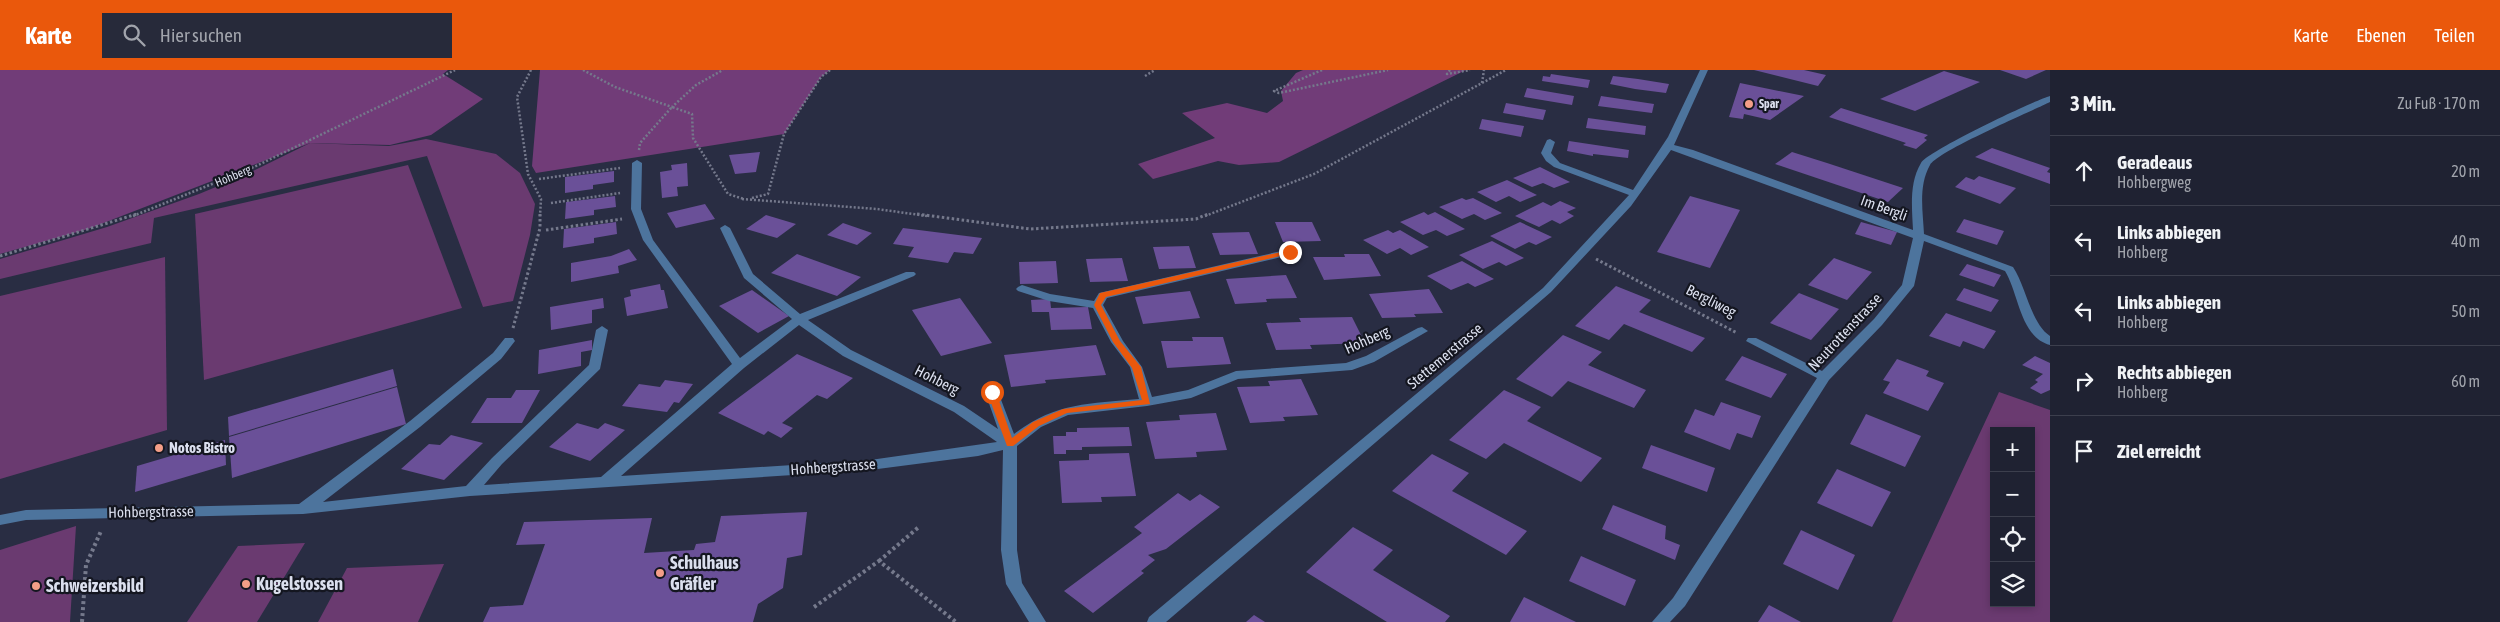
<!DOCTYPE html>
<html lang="de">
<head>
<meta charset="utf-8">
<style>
  body { margin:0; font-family:"Asap Condensed",sans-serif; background:#272a3a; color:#f1f3f6 }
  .controls { position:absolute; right:15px; bottom:15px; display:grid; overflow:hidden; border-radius:0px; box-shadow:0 2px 8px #0003 }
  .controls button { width:45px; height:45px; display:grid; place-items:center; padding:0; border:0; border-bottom:1px solid #3c3f4d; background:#1f2232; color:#f1f3f6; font:25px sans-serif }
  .stop { position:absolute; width:15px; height:15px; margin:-11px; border:4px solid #ea580c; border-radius:50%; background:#fff }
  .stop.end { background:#ea580c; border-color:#fff; box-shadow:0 1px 5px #0008 }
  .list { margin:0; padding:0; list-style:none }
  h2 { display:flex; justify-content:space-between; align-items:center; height:65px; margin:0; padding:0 20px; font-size:21px }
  h2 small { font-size:16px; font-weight:400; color:#a1a4ac }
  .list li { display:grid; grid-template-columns:32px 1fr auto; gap:15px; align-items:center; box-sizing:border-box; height:70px; padding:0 20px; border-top:1px solid #3c3f4d }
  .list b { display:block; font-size:19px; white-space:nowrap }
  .list p { margin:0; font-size:16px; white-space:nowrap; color:#a1a4ac }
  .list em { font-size:16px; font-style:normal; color:#a1a4ac }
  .icon { flex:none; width:28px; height:28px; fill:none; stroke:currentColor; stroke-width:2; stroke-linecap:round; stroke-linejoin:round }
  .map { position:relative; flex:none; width:2050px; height:552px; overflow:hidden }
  header { display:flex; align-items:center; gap:30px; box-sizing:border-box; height:70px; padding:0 25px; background:#ea580c; color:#fff }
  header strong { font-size:24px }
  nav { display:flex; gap:28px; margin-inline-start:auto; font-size:18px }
  .search { width:350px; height:45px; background:#272a3a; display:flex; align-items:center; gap:12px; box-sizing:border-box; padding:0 18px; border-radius:0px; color:#a1a4ac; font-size:19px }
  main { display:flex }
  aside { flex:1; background:#1f2232 }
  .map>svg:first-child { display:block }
</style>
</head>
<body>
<header>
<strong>Karte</strong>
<div class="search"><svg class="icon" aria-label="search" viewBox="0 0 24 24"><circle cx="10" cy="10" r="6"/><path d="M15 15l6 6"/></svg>Hier suchen</div>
<nav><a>Karte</a><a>Ebenen</a><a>Teilen</a></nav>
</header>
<main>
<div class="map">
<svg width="2050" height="552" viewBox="0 0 2050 552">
  <rect width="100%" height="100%" fill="#292d43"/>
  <g fill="#6a3a70" fill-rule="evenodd">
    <path d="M426,69L496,84L520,103L535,134L530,165L513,231L483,237L427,86L154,148L151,173L0,209V189L107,157L199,124L247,104L310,73L389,76Z"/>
    <path d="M408,95L462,238L204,310L195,144Z"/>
    <path d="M165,187L167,360L0,409V226Z"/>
    <path d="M1999,322L2050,340V552H1892ZM1994,361H2031V533H1994Z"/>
    <path d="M76,456L70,552H0V480Z"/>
    <path d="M305,473L257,552H187L238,476Z"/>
    <path d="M444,494L418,552H318L347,498Z"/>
  </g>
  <g fill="#713c78">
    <path d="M0,0H448L443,4L483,29L431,65L390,75L310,73L88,159L0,184Z"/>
    <path d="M540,0H830L821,7L784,64L536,103L532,96Z"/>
    <path d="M1303,0H1466L1279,92L1239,95L1218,91L1153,109L1138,94L1215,68L1182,43L1227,33L1267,43L1283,31L1281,21L1296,3Z"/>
  </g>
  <g fill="#6a5098">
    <path d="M1754,0H1804L1826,5L1818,16Z"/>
    <path d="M2000,0H2046L2026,9Z"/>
    <path d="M1944,1L1980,12L1915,41L1880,29Z"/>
    <path d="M1551,4L1590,10L1588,18L1542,11L1543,6L1550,7Z"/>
    <path d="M1613,6L1638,9L1669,14L1666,23L1635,19L1610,14Z"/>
    <path d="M1740,13L1804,26L1770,50L1744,44L1743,49L1729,47Z"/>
    <path d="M1527,18L1574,26L1572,35L1524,27Z"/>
    <path d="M1601,26L1654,34L1652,43L1598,36Z"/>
    <path d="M1506,33L1546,40L1543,50L1503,43Z"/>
    <path d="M1841,38L1928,65L1924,68L1927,70L1916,79L1903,75L1906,73L1829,47Z"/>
    <path d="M1588,48L1646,56L1645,65L1586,58Z"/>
    <path d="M1482,49L1524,56L1521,67L1479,59Z"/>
    <path d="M1569,71L1629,80L1628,88L1593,84V86L1567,81Z"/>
    <path d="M1992,78L2050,98L2047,102L2050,103V114L1975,87Z"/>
    <path d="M760,82L756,102L735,104L729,85Z"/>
    <path d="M1792,82L1827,93L1903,118L1888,132L1775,94Z"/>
    <path d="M687,93L688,116L677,117L678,126L662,128L660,102L672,100L671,95Z"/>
    <path d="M1540,97L1570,112L1554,118L1543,113L1532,117L1513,108Z"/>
    <path d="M614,101V112L593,115V119L565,123V107Z"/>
    <path d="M1979,106L2016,118L2000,134L1955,117L1966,107L1974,110Z"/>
    <path d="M1507,110L1537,125L1520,132L1509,126L1496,132L1477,122Z"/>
    <path d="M615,126L616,137L594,140V145L565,149L566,132Z"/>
    <path d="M1690,126L1740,140L1710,198L1657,182Z"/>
    <path d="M1462,128L1466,130L1473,128L1502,143L1485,150L1474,144L1462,149L1439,137Z"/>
    <path d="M1560,131L1576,138L1567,142L1574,146L1560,154L1552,150L1539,157L1515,146L1543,132L1551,136Z"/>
    <path d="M705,134L715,149L676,158L667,143Z"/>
    <path d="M1424,142L1428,145L1435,142L1465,159L1447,166L1436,160L1423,165L1400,152Z"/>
    <path d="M766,145L796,154L777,168L746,159Z"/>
    <path d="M1964,149L2004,161L1997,175L1956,162Z"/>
    <path d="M616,152L617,164L594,168V173L563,178L564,159Z"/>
    <path d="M1275,152H1312L1321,171L1283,172Z"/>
    <path d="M1520,152L1552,167L1536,175L1529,172L1515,179L1490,166Z"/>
    <path d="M1861,152L1897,162L1891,175L1855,164Z"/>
    <path d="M843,153L872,163L857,175L827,165Z"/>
    <path d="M903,158L982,168L973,184L954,182L948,193L908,187L914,177L893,174Z"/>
    <path d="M1388,160L1393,163L1400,160L1429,177L1411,185L1400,178L1387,184L1363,170Z"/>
    <path d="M1249,162L1258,184L1220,185L1212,163Z"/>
    <path d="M1492,171L1524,188L1506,196L1499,192L1483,199L1459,185Z"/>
    <path d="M1189,176L1196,198L1159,199L1153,177Z"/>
    <path d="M629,179L637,190L618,196L619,203L571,212V193L611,186Z"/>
    <path d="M797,184L861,207L837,226L771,203Z"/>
    <path d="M1344,184H1369L1381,206L1324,210L1313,187H1345Z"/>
    <path d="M1122,188L1128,211L1090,212L1086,189Z"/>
    <path d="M1834,188L1872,202L1847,230L1808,215Z"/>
    <path d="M1056,191L1058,213L1020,214L1019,192Z"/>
    <path d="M1462,191L1494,209L1475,217L1468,213L1451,220L1427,206Z"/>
    <path d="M1967,194L2001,205L1994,217L1959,205Z"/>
    <path d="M1286,205L1297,228L1266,229L1267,232L1235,234L1226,209Z"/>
    <path d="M660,214L661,220H664L668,238L627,246L624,228L631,226L630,220Z"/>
    <path d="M1616,216L1651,230L1639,242L1705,268L1692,282L1624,254L1609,270L1575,256Z"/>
    <path d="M1964,218L1999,230L1991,242L1956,230Z"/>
    <path d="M1429,219L1443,243L1414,244L1416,247L1382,248L1369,224Z"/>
    <path d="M752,220L789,246L758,263L719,236Z"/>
    <path d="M1190,221L1200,248L1143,254L1135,227Z"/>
    <path d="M1799,223L1839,239L1811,270L1770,253Z"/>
    <path d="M603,228L604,238L592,240V253L551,260L550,237Z"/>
    <path d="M960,228L992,273L941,286L912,240Z"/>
    <path d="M1050,229L1051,238L1088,237L1092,259L1051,260L1049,242H1032L1031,230Z"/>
    <path d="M1946,243L1996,261L1984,279L1963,271L1960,277L1929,266Z"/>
    <path d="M1352,247L1365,273L1310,275L1312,279L1276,280L1266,253L1301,252L1299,248Z"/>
    <path d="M1563,265L1602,282L1588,295L1646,320L1634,338L1568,311L1552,327L1516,309Z"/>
    <path d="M1192,267H1223L1231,294L1167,298L1161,271H1193Z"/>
    <path d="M592,270V280L581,282V296L538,304L539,280Z"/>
    <path d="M1096,275L1106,305L1045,310L1046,313L1011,317L1004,285Z"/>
    <path d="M797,284L853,308L827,329L817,325L782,353L793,358L781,368L768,361L764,365L718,343Z"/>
    <path d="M1742,286L1787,304L1771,328L1725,310Z"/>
    <path d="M2035,286L2050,293V320L2041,324L2030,318L2038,312L2035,310L2043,304L2022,295Z"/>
    <path d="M1897,289L1929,301L1926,306L1944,313L1928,341L1883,323L1890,312L1883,310Z"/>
    <path d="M393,299L397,316L229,366L228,347Z"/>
    <path d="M1301,309L1318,345L1283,347L1285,351L1250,353L1237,317L1270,316L1268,311Z"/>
    <path d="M665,310L693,314L679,333L674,332L667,342L622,336L639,314L660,317Z"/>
    <path d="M397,317L406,354L232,408L229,367Z"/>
    <path d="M516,320H540L522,353H471L487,328H511Z"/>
    <path d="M1504,320L1541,337L1527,351L1602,388L1581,412L1504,373L1486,389L1449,370Z"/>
    <path d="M1721,332L1761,346L1752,368L1737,363L1730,380L1684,362L1695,339L1714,346Z"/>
    <path d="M1216,343L1227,380L1196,382L1197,387L1155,389L1146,352L1180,350L1179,345Z"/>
    <path d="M1866,344L1921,366L1905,397L1850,374Z"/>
    <path d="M577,353L598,359L605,353L625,360L590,391L549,377Z"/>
    <path d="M1129,357L1132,376L1082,377V380H1066V384H1054L1053,366H1066V362H1077V358Z"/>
    <path d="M451,365L483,373L444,410L401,399L429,374L440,375Z"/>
    <path d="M225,370L226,395L135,422L137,396Z"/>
    <path d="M1651,375L1715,398L1707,422L1642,398Z"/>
    <path d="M1129,383L1136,426L1101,427L1102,432L1062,433L1059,391L1089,390V384Z"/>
    <path d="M1432,384L1469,403L1452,421L1527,461L1506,485L1392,421Z"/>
    <path d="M1837,399L1891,422L1872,457L1817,433Z"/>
    <path d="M1178,423L1190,431L1200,424L1220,437L1166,479L1148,485L1155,490L1141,501L1144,503L1093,543L1064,521L1142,463L1134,457Z"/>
    <path d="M1613,435L1666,456L1665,469L1680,475L1675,490L1602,459Z"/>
    <path d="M807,442L802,485L787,488L783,518L758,534L753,552H483L490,537L523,535L545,474L516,475L524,452L652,448L644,483L694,480L696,474L715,472L721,446Z"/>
    <path d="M1353,457L1393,480L1373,500L1450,546L1445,552H1387L1306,502Z"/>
    <path d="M1801,460L1855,485L1838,520L1783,494Z"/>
    <path d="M1581,486L1636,510L1625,536L1569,511Z"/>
    <path d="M1524,527L1576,552H1510Z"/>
    <path d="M1769,535L1801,552H1758Z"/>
    <path d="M1254,545L1265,552H1246Z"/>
  </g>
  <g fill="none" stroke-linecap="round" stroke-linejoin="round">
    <g stroke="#75798c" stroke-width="2.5" stroke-dasharray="2 2" stroke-linecap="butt">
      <path d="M531,0L517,27L528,104L541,129L540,146"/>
      <path d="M583,0L615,17L672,37L696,15L723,0"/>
      <path d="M1322,0L1274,21L1279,23L1388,0"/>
      <path d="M1450,0L1447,4L1470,0"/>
      <path d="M1145,6L1155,0"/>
      <path d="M1482,13L1484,0"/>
      <path d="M639,80L640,73L672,37L692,44L693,68L728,124L744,129"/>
      <path d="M539,109L620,98"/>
      <path d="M752,128L768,124L784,64L821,7L830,0"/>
      <path d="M742,129L877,139L927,146"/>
      <path d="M551,133L620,123"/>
      <path d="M133,146L254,97L455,0"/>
      <path d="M1205,146L1314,104L1506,0"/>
    </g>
    <g stroke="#75798c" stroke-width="3" stroke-dasharray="2.5 2.5" stroke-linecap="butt">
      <path d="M917,144L1030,159L1196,149L1208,144"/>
      <path d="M546,160L622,149"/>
      <path d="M0,186L137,144"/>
      <path d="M1596,189L1737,263"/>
      <path d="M513,258L540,158V144"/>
    </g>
    <g stroke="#75798c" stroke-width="4" stroke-dasharray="3 3" stroke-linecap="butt">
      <path d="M879,491L920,456"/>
      <path d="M814,537L879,491L956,552"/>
      <path d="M82,552L86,495L101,461"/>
    </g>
    <g fill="#4d749d" fill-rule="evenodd">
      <path d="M1700,0H1708L1674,75L1693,80L1913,160C1912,138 1909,113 1921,93C1928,81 2033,31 2050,26V32C2030,42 1938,81 1930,95C1918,116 1923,142 1924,164L2013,197C2026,216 2031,254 2050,266V275C2020,267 2019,224 2005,201L1924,171L1914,216L1882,255L1829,310L1685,536L1670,552H1652L1673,528L1817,308L1746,271L1748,268H1756L1822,301L1874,249L1902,215L1913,168L1671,80L1631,136L1551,222L1166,552H1147L1149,547L1543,218L1629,125L1554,97L1546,91L1541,83L1547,70L1550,69L1555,72L1551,83L1560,93L1633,120L1668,67Z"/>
      <path d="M637,90L642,93L641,139L653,170L740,288L792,249L744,208L720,158L725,155L730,158L753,204L800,244L906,202H914L916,204L914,206L808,250L851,280L964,336L998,359L985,322L987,319H997L1014,364C1056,332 1089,334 1139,329L1130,297L1111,272L1093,238L1049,231L1018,221L1016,219L1018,217L1022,215L1050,224L1094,231L1099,223L1290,179L1294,180L1296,182L1294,184L1107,228L1103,235L1123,271L1142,297L1152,327L1188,320L1236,301L1346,293L1366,286L1418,258L1422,257L1428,261L1374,292L1352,300L1238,309L1191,328L1147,336L1068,345L1041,357L1017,376V480L1022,513L1046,552H1029L1006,514L1001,480L1003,380L978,386L870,400L470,426L303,444L26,450L0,455V445L26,440L299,434L410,351L493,283L505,268H513L515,271L501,289L420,357L323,432L466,416L492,388L589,295L596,260L602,256L608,260L600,299L502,394L484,415L601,407L732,294L643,170L631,139L632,93ZM799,255L843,286L954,342L997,372L870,390L621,406L744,298Z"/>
    </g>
  </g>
  <path fill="#ea580c" d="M1290,180L1293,183L1106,227L1101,235L1120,271L1141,297L1150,334L1067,343L1039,356L1013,376H1007L987,322L989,320L996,322L1012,368L1033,352L1063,339L1142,330L1132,298L1113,272L1094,235L1100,223Z"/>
  <g fill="#f49e88" stroke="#141620" stroke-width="2">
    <circle cx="1749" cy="34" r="5"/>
    <circle cx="159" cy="378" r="5"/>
    <circle cx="660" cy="503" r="5"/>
    <circle cx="246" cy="514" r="5"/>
    <circle cx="36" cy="516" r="5"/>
  </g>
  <g text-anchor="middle" stroke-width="4.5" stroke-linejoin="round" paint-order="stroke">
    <g font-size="12" font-weight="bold" fill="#dbdfee" stroke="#141620" text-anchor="start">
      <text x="1759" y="38">Spar</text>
    </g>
    <g font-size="12" fill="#dbdfee" stroke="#141620">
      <text transform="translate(233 106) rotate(-23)" y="4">Hohberg</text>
    </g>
    <g font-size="15" fill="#dbdfee" stroke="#141620">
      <text transform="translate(1884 138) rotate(20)" y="5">Im Bergli</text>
      <text transform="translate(1711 231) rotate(27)" y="5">Bergliweg</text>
      <text transform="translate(1845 262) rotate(-47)" y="5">Neutrottenstrasse</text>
      <text transform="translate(1367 270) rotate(-24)" y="5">Hohberg</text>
      <text transform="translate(1445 286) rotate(-40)" y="5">Stettemerstrasse</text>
      <text transform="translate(937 310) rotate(27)" y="5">Hohberg</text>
      <text transform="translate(833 397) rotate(-4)" y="5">Hohbergstrasse</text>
      <text transform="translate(151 442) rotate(-1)" y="5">Hohbergstrasse</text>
    </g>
    <g font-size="15" font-weight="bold" fill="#dbdfee" stroke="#141620" text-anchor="start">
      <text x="169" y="383">Notos Bistro</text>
    </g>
    <g font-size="18" font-weight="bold" fill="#dbdfee" stroke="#141620" text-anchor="start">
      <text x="670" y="499">Schulhaus<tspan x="670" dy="21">Gräfler</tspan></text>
      <text x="256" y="520">Kugelstossen</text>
      <text x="46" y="522">Schweizersbild</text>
    </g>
  </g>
</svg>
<div class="controls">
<button>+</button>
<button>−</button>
<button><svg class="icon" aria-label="locate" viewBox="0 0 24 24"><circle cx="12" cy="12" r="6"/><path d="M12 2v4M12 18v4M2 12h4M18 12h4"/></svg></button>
<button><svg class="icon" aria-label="layers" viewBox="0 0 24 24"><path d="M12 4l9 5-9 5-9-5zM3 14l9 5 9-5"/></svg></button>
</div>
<div class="stop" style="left:992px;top:322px"></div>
<div class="stop end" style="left:1290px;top:182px"></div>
</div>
<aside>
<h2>3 Min.<small>Zu Fuß · 170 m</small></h2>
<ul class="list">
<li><svg class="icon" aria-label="ahead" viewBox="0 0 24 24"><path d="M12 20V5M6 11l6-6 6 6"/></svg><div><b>Geradeaus</b><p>Hohbergweg</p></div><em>20 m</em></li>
<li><svg class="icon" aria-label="left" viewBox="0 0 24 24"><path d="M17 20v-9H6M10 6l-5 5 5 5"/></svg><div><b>Links abbiegen</b><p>Hohberg</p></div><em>40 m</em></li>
<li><svg class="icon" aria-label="left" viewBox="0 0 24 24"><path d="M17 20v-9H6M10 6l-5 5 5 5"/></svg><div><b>Links abbiegen</b><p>Hohberg</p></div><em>50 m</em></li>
<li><svg class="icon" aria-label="right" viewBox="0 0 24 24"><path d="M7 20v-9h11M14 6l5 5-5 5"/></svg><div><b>Rechts abbiegen</b><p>Hohberg</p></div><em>60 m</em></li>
<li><svg class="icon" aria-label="arrive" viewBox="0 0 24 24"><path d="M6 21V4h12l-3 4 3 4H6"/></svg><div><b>Ziel erreicht</b></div></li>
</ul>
</aside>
</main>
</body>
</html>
